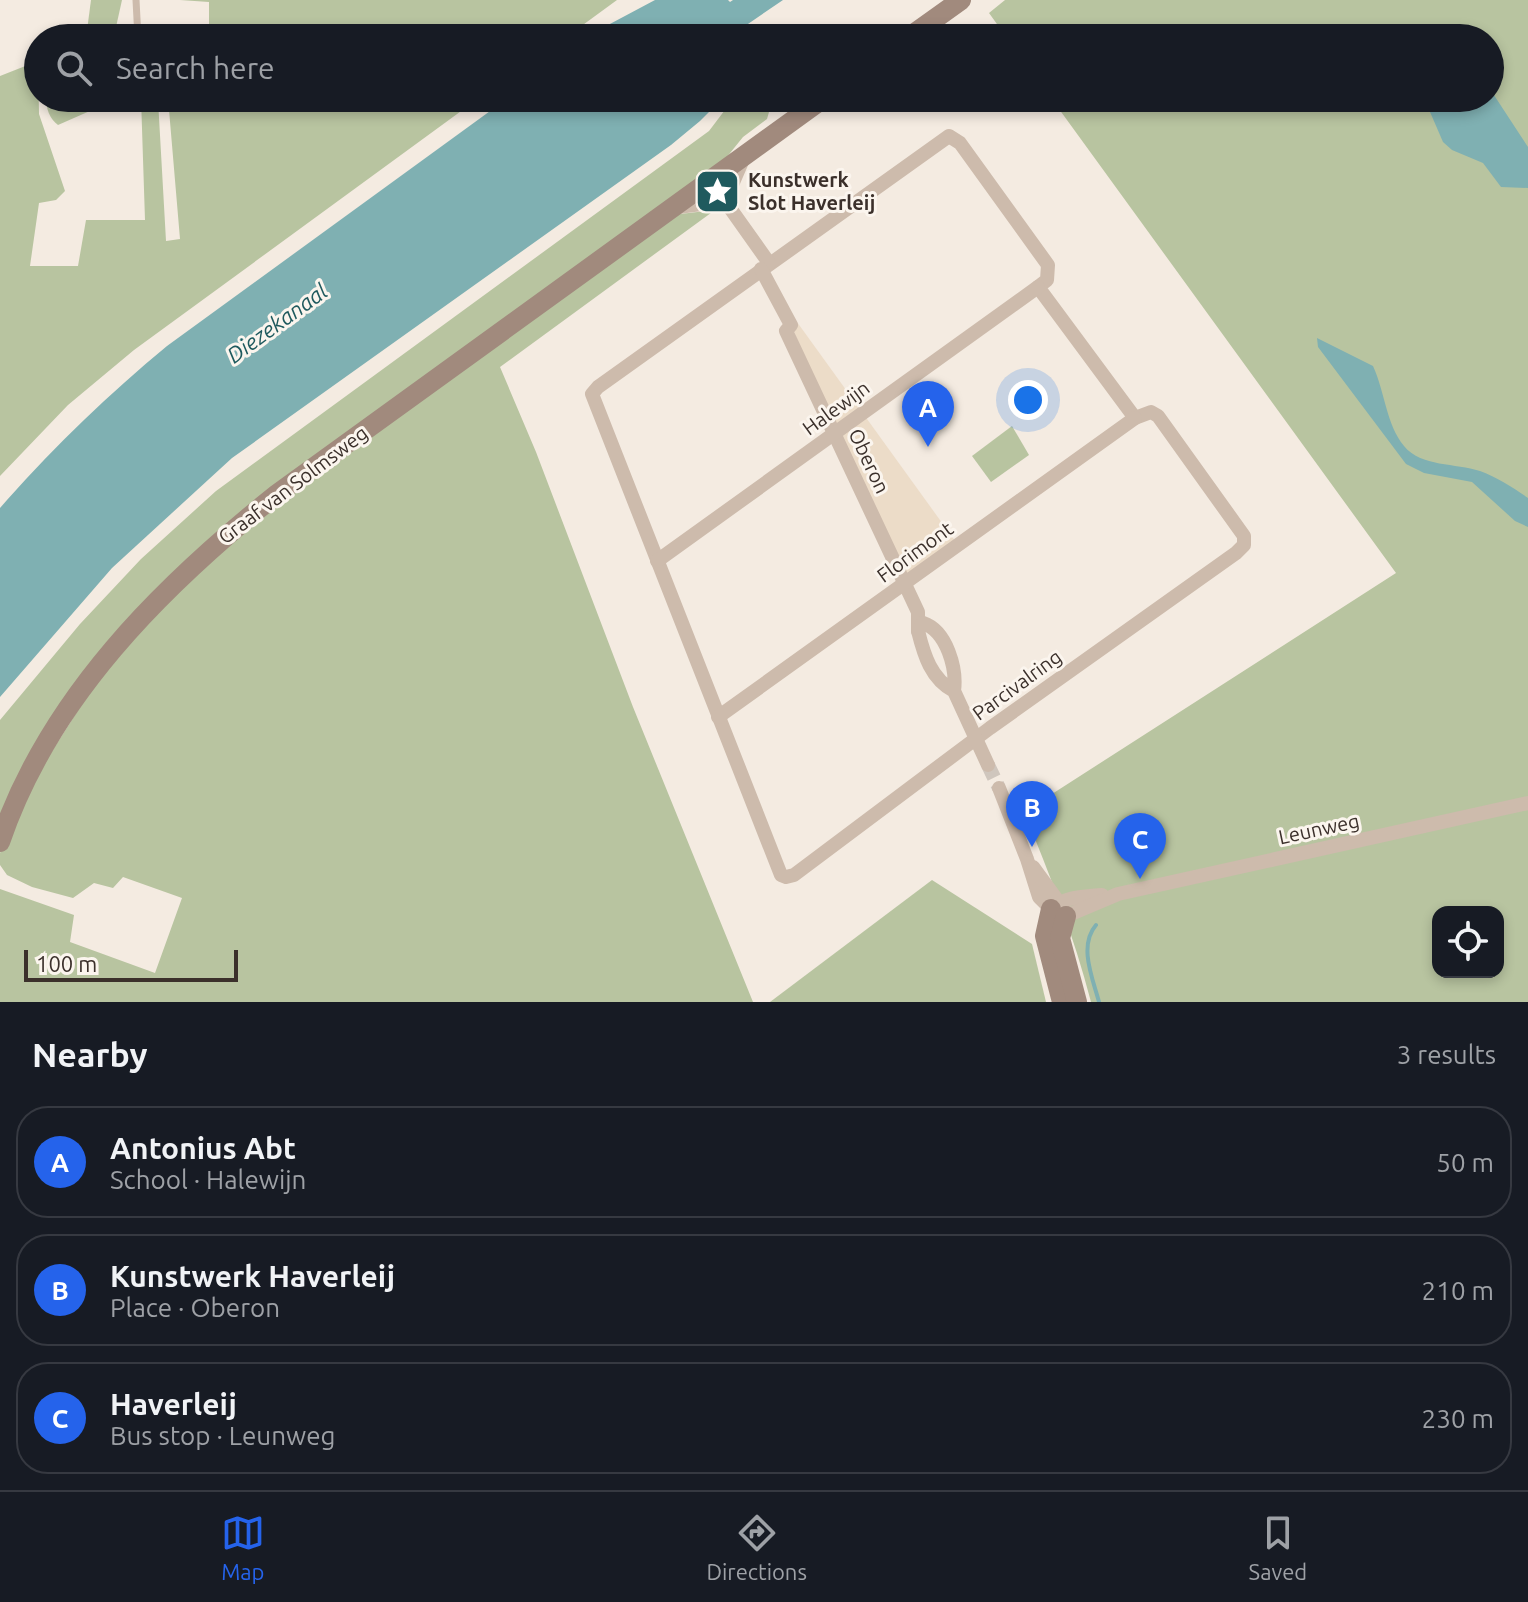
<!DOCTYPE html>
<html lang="en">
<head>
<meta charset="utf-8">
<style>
  body { margin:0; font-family:Ubuntu,sans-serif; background:#20242c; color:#f1f3f6 }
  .controls { position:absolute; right:24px; bottom:24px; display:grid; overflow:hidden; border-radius:16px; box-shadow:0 4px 12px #0003 }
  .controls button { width:72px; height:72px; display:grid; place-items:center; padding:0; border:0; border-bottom:2px solid #363941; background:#171b24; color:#f1f3f6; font:40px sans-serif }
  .scale { position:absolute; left:24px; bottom:20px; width:214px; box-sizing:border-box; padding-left:8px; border:4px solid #3b302b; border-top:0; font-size:22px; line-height:28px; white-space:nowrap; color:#3b302b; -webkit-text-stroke:6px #fbf5ee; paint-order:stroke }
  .you { position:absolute; left:1028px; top:400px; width:28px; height:28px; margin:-20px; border:6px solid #fff; border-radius:50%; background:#1a73e8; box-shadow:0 0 0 12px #1a73e833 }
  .badge { display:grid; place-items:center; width:52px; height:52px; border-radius:50%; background:#2563eb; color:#fff; font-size:26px; font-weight:700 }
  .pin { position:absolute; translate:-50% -66px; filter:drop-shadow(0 2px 4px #0008) }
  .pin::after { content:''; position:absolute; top:42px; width:28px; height:24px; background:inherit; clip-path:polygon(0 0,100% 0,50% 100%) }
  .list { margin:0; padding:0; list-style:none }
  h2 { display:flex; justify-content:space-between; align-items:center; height:104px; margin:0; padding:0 32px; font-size:34px }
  h2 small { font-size:26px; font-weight:400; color:#9ea1a6 }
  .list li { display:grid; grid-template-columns:52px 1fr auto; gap:24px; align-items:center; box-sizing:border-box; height:112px; margin:0 16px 16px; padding:0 16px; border:2px solid #363941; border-radius:32px }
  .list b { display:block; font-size:30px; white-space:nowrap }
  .list p { margin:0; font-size:26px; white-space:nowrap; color:#9ea1a6 }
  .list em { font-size:26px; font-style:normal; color:#9ea1a6 }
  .icon { flex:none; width:44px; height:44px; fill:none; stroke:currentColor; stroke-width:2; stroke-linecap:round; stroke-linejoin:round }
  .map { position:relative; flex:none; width:1528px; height:1002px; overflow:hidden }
  .search { position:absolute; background:#171b24; box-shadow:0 4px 12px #0003; left:24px; right:24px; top:24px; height:88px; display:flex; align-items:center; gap:20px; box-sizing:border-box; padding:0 28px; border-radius:44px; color:#9ea1a6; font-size:30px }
  .sheet { height:488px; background:#171b24 }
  nav { display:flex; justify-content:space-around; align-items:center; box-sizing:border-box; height:112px; border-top:2px solid #363941; background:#171b24; font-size:22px; color:#9ea1a6 }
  nav a { display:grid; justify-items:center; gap:4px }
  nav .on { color:#2563eb }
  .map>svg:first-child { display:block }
</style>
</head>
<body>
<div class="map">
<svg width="1528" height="1002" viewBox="0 0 1528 1002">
  <rect width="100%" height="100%" fill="#f4ebe1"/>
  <g fill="#b8c4a0" fill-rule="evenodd">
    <path d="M91,0H122L114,36L111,38H86Z"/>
    <path d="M180,0H617L565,38H209V2Z"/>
    <path d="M1005,0H1528V1002H1091C1074,936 1050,875 1024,812L1396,573L1051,98H1490V38H1007L989,13ZM1438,912H1498V972H1438Z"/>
    <path d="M38,61L39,114L65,191L56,200L39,203L30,266H78L86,220H145L141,98H157L158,100L166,241L180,239L168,98H479L134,350L68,405L0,476V76Z"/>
    <path d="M47,98H99V107L58,125C50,119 45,108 47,98Z"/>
    <path d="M734,98H769L771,105L767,119L743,137L722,163L592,258L125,625L0,819V720L80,624L141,559L216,491L709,131Z"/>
    <path d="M715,210L500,367L536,452L633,707L753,1002H0V889L74,915L70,942L155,973L182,898L123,877L113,888L94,883L73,898L32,887L7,875L0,865V853L22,798L107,665L232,537L671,215Z"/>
    <path d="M1012,426L1029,455L991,482L972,456Z"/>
    <path d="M932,880L1032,944L1046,1002H770Z"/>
  </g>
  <path fill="#ecdcc8" d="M797,322L958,545L904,585L791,325Z"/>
  <g fill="#7fb0b2">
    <path d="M655,0H728L730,2L733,0H783L745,26L751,36L755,38H590L608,25Z"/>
    <path d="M1354,25L1418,33L1434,30L1441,38H1362L1358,36L1352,38H1302L1324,29Z"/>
    <path d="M1490,89L1528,147V188L1501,187L1483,163L1452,150L1443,142L1424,98H1490Z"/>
    <path d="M508,98H723L700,121L671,145L232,458L112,568L0,697V508L7,500C57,444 109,394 167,346Z"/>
    <path d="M1317,338L1373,366C1385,392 1386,424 1404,446C1421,467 1456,463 1480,471C1496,477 1514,488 1528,498V527L1515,521L1472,482L1424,473L1406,464L1318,347Z"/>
  </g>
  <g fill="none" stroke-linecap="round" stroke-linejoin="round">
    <path stroke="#7fb0b2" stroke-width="4" d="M1096,925C1078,946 1093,979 1099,1002"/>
    <path stroke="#cfc6bd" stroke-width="14" stroke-dasharray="14 7" stroke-linecap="butt" d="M988,765L999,788"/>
    <g stroke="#cdbbac" stroke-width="7">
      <path d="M136,0L138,38"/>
      <path d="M164,98L168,107"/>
    </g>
    <g stroke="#cdbbac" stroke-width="14">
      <path d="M949,136L960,143L1048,265L1047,280L1038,287L1135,418L1151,412L1158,416L1244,536V545L1236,553L990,728L794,875L786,877L781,875L592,394L598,387Z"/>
      <path d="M725,201L769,263"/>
      <path d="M725,201L744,157"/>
      <path d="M678,207L725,201"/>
      <path d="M761,269L791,325L786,331L918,612V631"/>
      <path d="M657,561L1038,287"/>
      <path d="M954,691C957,669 947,631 923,623L918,631C924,655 931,679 954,691L988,765"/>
      <path d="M718,717L1135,418"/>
      <path d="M999,788L1027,859L1039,897L1051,909L1058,913"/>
      <path d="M1033,867L1063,908"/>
      <path d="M1051,909C1066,896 1083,897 1102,895"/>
      <path d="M1066,916L1118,894L1528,803"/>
    </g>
    <g stroke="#a18a7d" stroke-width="20">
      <path d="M908,38L961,0"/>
      <path d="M0,842C49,698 161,587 277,494L824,98"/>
      <path d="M1051,909L1045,936L1062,1002"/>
      <path d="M1066,916L1060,938L1077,1002"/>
    </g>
  </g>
  <defs>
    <symbol id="sight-square" viewBox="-11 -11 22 22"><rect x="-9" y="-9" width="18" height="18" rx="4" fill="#1f5a5e" stroke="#fbf5ee"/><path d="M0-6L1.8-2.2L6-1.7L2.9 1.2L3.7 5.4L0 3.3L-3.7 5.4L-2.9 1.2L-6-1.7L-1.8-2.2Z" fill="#fff"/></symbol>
  </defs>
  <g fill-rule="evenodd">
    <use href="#sight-square" x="692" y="166" width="51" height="51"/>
  </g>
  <g text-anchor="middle" stroke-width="6" stroke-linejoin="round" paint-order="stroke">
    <g font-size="20" font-weight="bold" fill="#3b302b" stroke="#fbf5ee" text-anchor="start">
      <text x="748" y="187">Kunstwerk<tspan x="748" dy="23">Slot Haverleij</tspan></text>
    </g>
    <g font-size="20" fill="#3b302b" stroke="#fbf5ee">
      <text transform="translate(836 408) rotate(-36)" y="7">Halewijn</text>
      <text transform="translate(869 461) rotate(65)" y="7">Oberon</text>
      <text transform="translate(293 485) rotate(-37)" y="7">Graaf van Solmsweg</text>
      <text transform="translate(915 552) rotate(-36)" y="7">Florimont</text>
      <text transform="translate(1017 685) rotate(-36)" y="7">Parcivalring</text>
      <text transform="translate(1319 829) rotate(-12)" y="7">Leunweg</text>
    </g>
    <g font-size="22" font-style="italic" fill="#1f5a5e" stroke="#fbf5ee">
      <text transform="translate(277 323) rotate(-36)" y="8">Diezekanaal</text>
    </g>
  </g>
</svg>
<div class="controls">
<button><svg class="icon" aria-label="locate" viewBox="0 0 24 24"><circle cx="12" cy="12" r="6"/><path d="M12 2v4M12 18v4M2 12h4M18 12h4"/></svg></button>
</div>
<div class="scale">100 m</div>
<div class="you"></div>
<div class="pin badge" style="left:928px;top:447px">A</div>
<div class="pin badge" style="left:1032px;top:847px">B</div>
<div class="pin badge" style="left:1140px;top:879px">C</div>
<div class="search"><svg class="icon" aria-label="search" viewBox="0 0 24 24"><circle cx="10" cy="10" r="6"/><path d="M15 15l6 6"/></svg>Search here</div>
</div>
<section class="sheet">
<h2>Nearby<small>3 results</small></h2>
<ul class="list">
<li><span class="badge">A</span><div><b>Antonius Abt</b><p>School · Halewijn</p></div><em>50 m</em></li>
<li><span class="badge">B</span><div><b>Kunstwerk Haverleij</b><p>Place · Oberon</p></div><em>210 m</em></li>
<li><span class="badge">C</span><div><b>Haverleij</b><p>Bus stop · Leunweg</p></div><em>230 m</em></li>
</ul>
</section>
<nav>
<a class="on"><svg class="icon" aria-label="map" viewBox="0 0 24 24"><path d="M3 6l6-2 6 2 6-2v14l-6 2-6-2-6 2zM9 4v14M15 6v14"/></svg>Map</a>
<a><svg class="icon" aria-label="directions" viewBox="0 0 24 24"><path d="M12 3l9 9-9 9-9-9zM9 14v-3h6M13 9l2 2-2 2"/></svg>Directions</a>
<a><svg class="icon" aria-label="saved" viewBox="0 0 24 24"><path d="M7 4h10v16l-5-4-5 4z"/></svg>Saved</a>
</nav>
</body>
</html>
